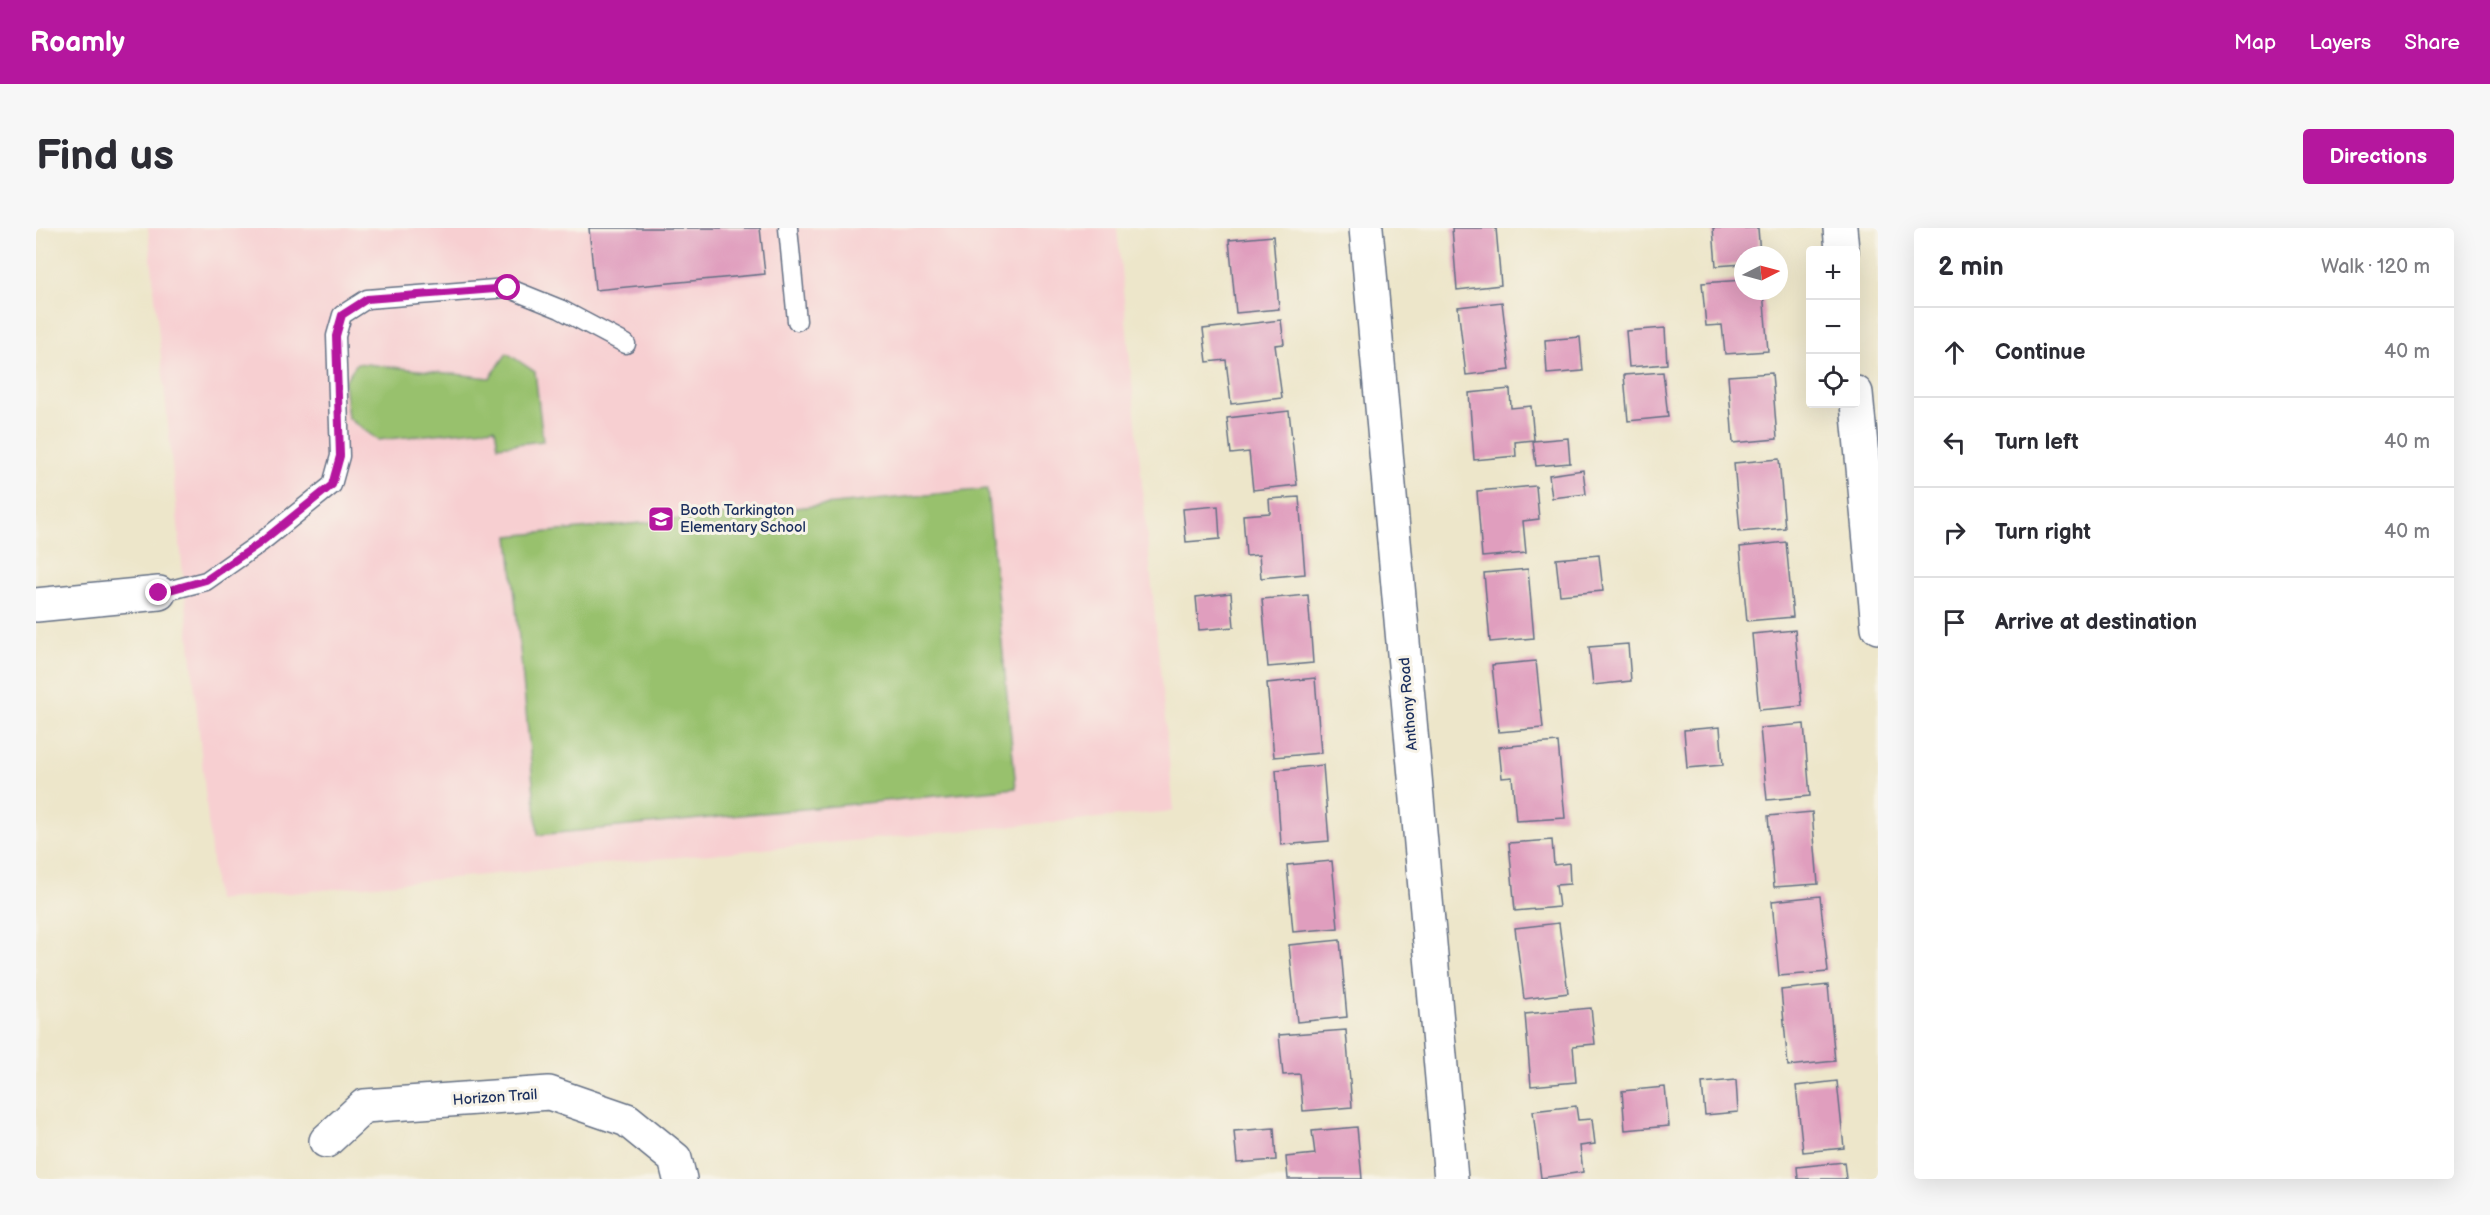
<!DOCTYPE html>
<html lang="en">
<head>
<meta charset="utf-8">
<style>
  body { margin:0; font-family:"Balsamiq Sans",sans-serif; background:#f7f7f7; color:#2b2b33 }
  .controls { position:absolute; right:18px; top:18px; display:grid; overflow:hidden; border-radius:6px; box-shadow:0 6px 24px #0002 }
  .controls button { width:54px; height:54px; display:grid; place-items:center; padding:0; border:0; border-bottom:2px solid #e1e1e2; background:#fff; color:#2b2b33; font:30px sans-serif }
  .compass { position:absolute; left:1698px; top:18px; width:54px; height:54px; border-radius:50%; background:#fff; box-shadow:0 6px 24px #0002; rotate:84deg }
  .stop { position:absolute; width:18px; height:18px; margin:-14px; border:4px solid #b5179e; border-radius:50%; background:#fff }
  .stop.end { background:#b5179e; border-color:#fff; box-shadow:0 2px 6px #0008 }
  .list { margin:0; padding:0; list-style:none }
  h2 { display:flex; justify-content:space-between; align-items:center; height:78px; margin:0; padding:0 24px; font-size:26px }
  h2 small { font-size:20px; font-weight:400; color:#7c7c81 }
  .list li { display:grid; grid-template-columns:39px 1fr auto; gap:18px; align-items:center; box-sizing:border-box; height:90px; padding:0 24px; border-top:2px solid #e1e1e2 }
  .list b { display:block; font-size:22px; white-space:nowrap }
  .list em { font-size:20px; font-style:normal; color:#7c7c81 }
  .icon { flex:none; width:33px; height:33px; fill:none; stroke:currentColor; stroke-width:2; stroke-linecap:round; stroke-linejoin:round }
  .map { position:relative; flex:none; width:1842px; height:951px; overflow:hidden; border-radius:6px }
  header { display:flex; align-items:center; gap:36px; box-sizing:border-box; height:84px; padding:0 30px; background:#b5179e; color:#fff }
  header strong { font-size:28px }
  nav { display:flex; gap:33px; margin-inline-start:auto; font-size:21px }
  .intro { display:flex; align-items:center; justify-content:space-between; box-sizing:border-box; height:144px; padding:0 36px }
  h1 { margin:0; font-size:42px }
  .button { padding:15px 27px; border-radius:6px; background:#b5179e; color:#fff; font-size:21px; font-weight:700 }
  main { display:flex; gap:36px; padding:0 36px }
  aside { flex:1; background:#fff; border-radius:6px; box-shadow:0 6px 24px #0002 }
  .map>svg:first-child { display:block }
</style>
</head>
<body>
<header>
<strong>Roamly</strong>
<nav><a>Map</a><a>Layers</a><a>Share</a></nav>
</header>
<div class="intro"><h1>Find us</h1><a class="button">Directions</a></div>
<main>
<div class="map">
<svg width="1842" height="951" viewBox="0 0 1842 951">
  <rect width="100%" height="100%" fill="#f7f3e8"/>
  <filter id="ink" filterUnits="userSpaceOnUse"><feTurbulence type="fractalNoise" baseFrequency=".0167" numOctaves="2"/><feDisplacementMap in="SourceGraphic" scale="12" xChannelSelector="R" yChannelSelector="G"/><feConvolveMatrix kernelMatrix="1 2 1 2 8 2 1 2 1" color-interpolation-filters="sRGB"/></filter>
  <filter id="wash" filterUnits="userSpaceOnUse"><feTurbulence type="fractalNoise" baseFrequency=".008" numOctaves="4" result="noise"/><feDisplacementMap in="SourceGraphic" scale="24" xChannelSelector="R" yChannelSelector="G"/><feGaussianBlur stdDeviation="1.35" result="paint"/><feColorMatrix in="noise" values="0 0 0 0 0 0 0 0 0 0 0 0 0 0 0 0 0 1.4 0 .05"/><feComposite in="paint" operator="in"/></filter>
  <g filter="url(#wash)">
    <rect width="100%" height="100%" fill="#ede6ca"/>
    <path fill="#f7cfd1" d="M112,0H1081L1138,583L180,672Z"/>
    <g fill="#98c16d" stroke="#5a7866" stroke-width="1.5">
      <path d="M471,125L499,144L507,213L462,218L459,200L342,212L312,190L308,154L321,135L454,150Z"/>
      <path d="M951,261L980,560L502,607L473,308Z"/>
    </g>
    <g id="blocks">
      <g fill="#e09ebe">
        <path d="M553,0H724L729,46L559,62Z"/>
        <path d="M1416,0H1460L1465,57L1421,62Z"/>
        <path d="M1677,0H1722L1724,27H1707V36L1680,38Z"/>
        <path d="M1237,8L1243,81L1200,85L1193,12Z"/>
        <path d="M1707,52V63H1727L1732,123L1689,126L1686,97L1670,98L1666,55Z"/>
        <path d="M1466,74L1474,142L1430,147L1422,79Z"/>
        <path d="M1245,92L1248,116L1239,117L1246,170L1195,176L1190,132L1171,134L1167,101Z"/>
        <path d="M1629,100L1631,136L1593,139L1590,103Z"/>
        <path d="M1544,109L1547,143L1511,146L1509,112Z"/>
        <path d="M1627,144L1632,189L1592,193L1588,147Z"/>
        <path d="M1736,145L1741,211L1697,215L1692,148Z"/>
        <path d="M1474,161L1475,180L1495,178L1498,212L1479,214L1480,228L1438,232L1433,165Z"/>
        <path d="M1253,183L1261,257L1217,262L1213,224L1195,226L1191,190Z"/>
        <path d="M1532,210L1534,235L1500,238L1497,213Z"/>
        <path d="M1743,231L1749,300L1704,304L1698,235Z"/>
        <path d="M1547,242L1550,266L1516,270L1513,247Z"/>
        <path d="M1500,258L1503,291L1487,293L1490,325L1446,329L1441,263Z"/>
        <path d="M1263,269L1269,346L1225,350L1223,327L1210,328L1207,287L1234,285L1233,271Z"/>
        <path d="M1182,278L1184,311L1150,314L1147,281Z"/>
        <path d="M1750,314L1757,389L1711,393L1704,319Z"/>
        <path d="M1563,327L1567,363L1524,367L1520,331Z"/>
        <path d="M1492,341L1498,410L1454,414L1448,345Z"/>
        <path d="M1195,365L1198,399L1163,402L1160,369Z"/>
        <path d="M1272,367L1277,435L1232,439L1226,371Z"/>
        <path d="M1759,402L1766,478L1723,482L1716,406Z"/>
        <path d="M1592,416L1595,453L1557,457L1553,419Z"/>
        <path d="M1500,433L1507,500L1463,504L1456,437Z"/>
        <path d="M1279,450L1285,525L1238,529L1231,455Z"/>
        <path d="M1768,496L1774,568L1731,572L1724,500Z"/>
        <path d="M1684,499L1687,537L1651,540L1648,502Z"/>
        <path d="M1522,514L1529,590L1480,593L1476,549L1466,550L1463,519Z"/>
        <path d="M1287,537L1293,613L1245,617L1240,542Z"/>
        <path d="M1776,584L1782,656L1738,659L1732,588Z"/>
        <path d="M1516,612L1518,637L1533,635L1534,656L1520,657L1523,679L1479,683L1473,615Z"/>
        <path d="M1296,633L1302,700L1257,704L1251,637Z"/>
        <path d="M1784,668L1792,744L1743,748L1736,673Z"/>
        <path d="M1523,695L1532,765L1488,771L1479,700Z"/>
        <path d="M1304,712L1311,789L1261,794L1253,717Z"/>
        <path d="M1792,757L1799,833L1752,838L1745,762Z"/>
        <path d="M1555,780L1559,816L1537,818L1540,854L1495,858L1489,786Z"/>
        <path d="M1310,802L1316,879L1267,883L1264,846L1247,847L1243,807Z"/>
        <path d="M1700,852L1702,884L1669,887L1666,855Z"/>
        <path d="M1801,853L1808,920L1767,924L1760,858Z"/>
        <path d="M1629,859L1633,898L1589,902L1586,863Z"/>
        <path d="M1540,878L1542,892L1556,891L1559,916L1544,918L1547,944L1505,950L1497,883Z"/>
        <path d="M1321,899L1326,951H1252L1250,929L1279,926L1276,903Z"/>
        <path d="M1238,900L1240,932L1201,935L1198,903Z"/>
        <path d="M1808,934L1810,951H1762L1761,939Z"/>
      </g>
    </g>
  </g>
  <g filter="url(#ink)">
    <use href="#blocks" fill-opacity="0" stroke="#646f84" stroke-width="1.5"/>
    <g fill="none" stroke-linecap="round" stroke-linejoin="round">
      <defs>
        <g id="lane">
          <path d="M752,0L761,93"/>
          <path d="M123,365L170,353L224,315L296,257L304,228L300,108L306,87L331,71L472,60L524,81L590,116"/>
        </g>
        <g id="street">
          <path d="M1330,0L1415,951"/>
          <path d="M1804,0L1806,22"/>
          <path d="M1820,165L1842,399"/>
          <path d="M0,377L123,365"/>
          <path d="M290,913L328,878L513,865L591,892L639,931L644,951"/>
        </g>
      </defs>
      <use href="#lane" stroke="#646f84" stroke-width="21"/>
      <use href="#street" stroke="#646f84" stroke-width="36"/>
      <use href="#lane" stroke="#fff" stroke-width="18"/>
      <use href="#street" stroke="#fff" stroke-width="33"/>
    </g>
  </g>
  <g fill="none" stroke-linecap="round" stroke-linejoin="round" filter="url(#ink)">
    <path stroke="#b5179e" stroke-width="8" d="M123,365L170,352L224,315L296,257L304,228L300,108L306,87L331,71L472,60"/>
  </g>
  <defs>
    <symbol id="school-square" viewBox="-11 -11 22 22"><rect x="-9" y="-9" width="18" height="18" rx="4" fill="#b5179e" stroke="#f7f3e8"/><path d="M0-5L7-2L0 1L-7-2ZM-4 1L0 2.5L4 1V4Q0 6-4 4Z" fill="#fff"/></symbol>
  </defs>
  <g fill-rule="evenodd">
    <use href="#school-square" x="610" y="276" width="30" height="30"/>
  </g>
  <g text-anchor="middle" stroke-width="6" stroke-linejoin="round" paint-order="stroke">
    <g font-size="15" fill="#1b2f5e" stroke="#f7f3e8" text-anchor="start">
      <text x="644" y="287">Booth Tarkington<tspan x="644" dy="17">Elementary School</tspan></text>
    </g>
    <g font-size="15" fill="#1b2f5e" stroke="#f7f3e8">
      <text transform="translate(1372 476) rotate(-95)" y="5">Anthony Road</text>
      <text transform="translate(459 869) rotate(-4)" y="5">Horizon Trail</text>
    </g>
  </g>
</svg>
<div class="controls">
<button>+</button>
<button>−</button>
<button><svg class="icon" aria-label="locate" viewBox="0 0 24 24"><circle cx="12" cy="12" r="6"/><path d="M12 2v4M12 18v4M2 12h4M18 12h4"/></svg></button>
</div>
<svg class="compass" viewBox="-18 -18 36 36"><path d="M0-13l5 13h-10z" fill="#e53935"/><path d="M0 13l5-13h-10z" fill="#7c7c81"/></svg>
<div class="stop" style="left:472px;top:60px"></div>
<div class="stop end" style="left:123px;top:365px"></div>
</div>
<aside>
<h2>2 min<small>Walk · 120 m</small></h2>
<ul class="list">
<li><svg class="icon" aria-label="ahead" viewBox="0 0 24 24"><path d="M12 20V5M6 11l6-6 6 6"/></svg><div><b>Continue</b></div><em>40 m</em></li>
<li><svg class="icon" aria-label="left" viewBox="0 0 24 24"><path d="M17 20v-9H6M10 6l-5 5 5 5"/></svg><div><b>Turn left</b></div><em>40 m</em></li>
<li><svg class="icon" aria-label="right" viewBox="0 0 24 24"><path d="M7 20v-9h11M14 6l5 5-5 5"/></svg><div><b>Turn right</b></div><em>40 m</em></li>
<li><svg class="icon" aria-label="arrive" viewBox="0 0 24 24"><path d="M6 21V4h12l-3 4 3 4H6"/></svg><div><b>Arrive at destination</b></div></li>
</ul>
</aside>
</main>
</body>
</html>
